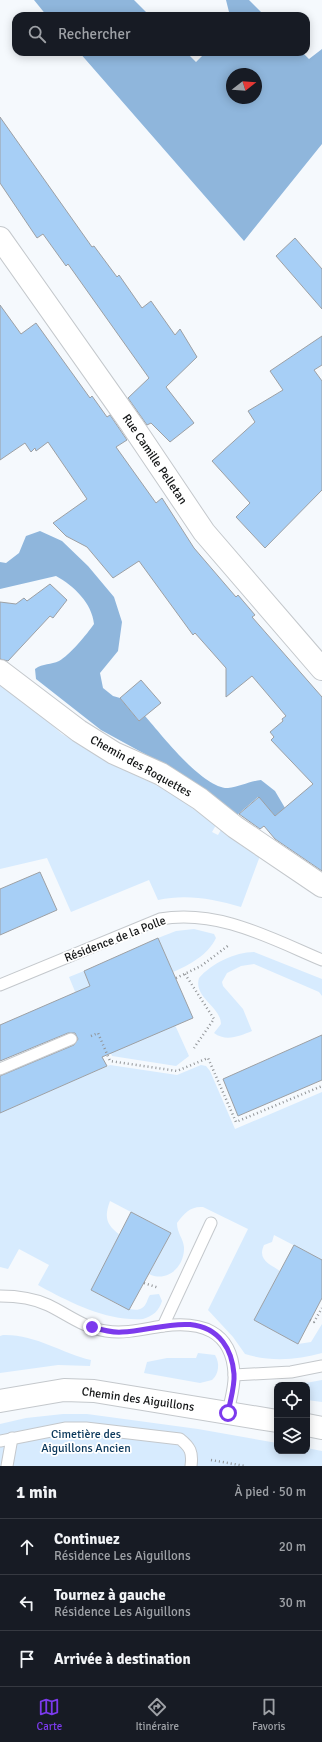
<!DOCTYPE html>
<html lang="fr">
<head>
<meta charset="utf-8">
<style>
  body { margin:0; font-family:Signika,sans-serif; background:#20242c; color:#f1f3f6 }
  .controls { position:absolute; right:12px; bottom:12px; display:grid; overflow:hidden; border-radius:8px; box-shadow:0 2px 10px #0003 }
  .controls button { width:36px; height:36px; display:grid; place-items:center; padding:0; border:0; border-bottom:1px solid #363941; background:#171b24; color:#f1f3f6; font:20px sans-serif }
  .compass { position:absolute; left:226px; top:68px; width:36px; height:36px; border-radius:50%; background:#171b24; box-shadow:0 2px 10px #0003; rotate:73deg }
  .stop { position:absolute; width:12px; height:12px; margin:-9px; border:3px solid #7c3aed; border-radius:50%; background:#fff }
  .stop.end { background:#7c3aed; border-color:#fff; box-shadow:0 1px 4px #0008 }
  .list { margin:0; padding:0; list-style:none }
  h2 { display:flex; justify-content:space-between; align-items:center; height:52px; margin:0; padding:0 16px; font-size:17px }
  h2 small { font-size:13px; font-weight:400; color:#9ea1a6 }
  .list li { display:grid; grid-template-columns:26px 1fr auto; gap:12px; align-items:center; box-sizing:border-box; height:56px; padding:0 16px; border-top:1px solid #363941 }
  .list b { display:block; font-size:15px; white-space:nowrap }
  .list p { margin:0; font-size:13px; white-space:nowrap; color:#9ea1a6 }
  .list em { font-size:13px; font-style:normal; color:#9ea1a6 }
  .icon { flex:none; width:22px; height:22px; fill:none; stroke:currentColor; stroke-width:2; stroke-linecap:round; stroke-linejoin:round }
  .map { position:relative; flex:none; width:322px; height:1466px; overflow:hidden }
  .search { position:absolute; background:#171b24; box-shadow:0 2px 10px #0003; left:12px; right:12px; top:12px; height:44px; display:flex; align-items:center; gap:10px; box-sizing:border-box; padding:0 14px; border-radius:12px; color:#9ea1a6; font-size:15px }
  .sheet { height:220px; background:#171b24 }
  nav { display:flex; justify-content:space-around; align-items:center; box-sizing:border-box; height:56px; border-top:1px solid #363941; background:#171b24; font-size:11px; color:#9ea1a6 }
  nav a { display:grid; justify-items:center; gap:2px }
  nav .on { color:#7c3aed }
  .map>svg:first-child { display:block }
</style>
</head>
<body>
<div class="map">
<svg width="322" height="1466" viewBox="0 0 322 1466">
  <rect width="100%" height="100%" fill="#f5f9fd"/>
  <g fill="#d7ebfe">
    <path d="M0,672L39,714L62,734L122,769L167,790L216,825L212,832L218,835L222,828L260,856L241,907C213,899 187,894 158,900L149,880L71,912L47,858L0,869Z"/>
    <path d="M194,929L214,934L216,938C208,955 189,965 173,972L158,938L176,931Z"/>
    <path d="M254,952L322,979V996L319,992L254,964L241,966L227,973L222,982L223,986L243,1009L252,1031C240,1036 226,1042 214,1033L221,1024C221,1007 193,997 199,978C211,964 235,952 254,952Z"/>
    <path d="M84,971L118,1050L175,1025L189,1056L176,1066L112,1056L100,1027L91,1030L69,977Z"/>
    <path d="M110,1065L177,1075L201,1065L206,1066L210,1071L235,1129L322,1092V1260L274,1235L272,1242L264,1245C257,1260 270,1264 280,1271L254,1320L298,1344L311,1342L322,1324V1353C298,1360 270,1362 245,1354L233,1337L208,1310L248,1229L203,1207C191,1206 184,1213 177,1223C177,1233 183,1238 184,1247C185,1267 167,1283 149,1274L171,1233L110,1201C104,1217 106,1225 120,1235L91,1290C102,1295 131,1316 142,1308C147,1305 147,1299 150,1295L159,1294L162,1301C159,1311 153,1316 143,1319C107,1321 76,1305 45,1289L38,1285L49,1265L19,1249L8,1269L0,1267V1113Z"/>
    <path d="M3,1335C35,1334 61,1353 91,1360L90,1366L58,1365L0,1373V1336Z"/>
    <path d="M198,1353L215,1355C220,1363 219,1374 212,1380L200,1383L144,1373L147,1362L167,1358H196Z"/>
    <path d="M322,1380V1402L307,1400V1385H295Z"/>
    <path d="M63,1414H87L198,1429L277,1443V1451H307V1448L322,1451V1466H0V1424L26,1418Z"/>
  </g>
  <g fill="#8fb6dc" fill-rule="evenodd">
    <path d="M34,0H134L150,16H47Z"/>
    <path d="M226,0H249L265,16H230Z"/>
    <path d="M322,49V144L244,241L79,52H186L196,62L206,52H302L309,59ZM232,74H256V98H232Z"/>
    <path d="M40,531L62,541L88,566L114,597L122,622L118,651L100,673L103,688L113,696L120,698L139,721L145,716C161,734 203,789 228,788C239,787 250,781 261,780L275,791L285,808L275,816L258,797L236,816L174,770L101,730L36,679L35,669C43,663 51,665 59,661C70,655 87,634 94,624C92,603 74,586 56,576L0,589V562L6,563L19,553L26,536Z"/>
  </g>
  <g fill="#a7cff6" stroke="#9da0a4">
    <path d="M0,117L92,247L94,246L117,277L119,275L142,308L151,301L175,335L180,329L197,357L166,387L194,423L170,442L151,423L147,425L128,398L149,378L68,264L66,266L43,234L37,238L0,183Z"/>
    <path d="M295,238L322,269V309L276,256Z"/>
    <path d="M0,305L21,334L36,323L90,398L92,396L107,417L110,415L127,440L116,447L156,503L162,498L194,548L236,597L238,595L255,615L252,617L322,697V871L275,839L264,826L260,829L239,814L259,797L275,816L313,784L271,740L274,737L270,732L283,721L282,719L286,716L252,676L226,697V668L195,633L193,635L139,561L113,578L87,547L66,536L53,523L87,499L48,442L36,451L35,448L31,452L25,443L0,460Z"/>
    <path d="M322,336V365L314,370L322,381V490L265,548L236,517L250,503L212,461L255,422L248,411L283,390L270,371Z"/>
    <path d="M50,584L67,600L53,618L50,616L8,661L0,659V602L16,604L24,598L27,601Z"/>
    <path d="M141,680L161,703L139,721L120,698Z"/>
    <path d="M40,872L57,910L0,935V889Z"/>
    <path d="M158,938L193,1018L102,1057L107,1066L0,1113V1076L74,1045L78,1039L75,1033H68L0,1061V1025L90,986L84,971Z"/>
    <path d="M322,1035V1080L238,1116L223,1079Z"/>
    <path d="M131,1212L171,1233L129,1310L91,1290Z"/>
    <path d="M294,1245L322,1260V1298L298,1344L254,1320Z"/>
  </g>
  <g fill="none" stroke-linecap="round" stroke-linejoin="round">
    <defs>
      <g id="lane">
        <path d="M0,985L160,919C218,909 270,938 322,960"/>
        <path d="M0,1069L71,1039"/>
        <path d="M0,1296C16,1296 33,1298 48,1305C67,1314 84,1328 106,1331C125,1334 144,1329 163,1326C200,1321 232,1330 234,1374C235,1386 230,1401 228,1413"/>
        <path d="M163,1326L211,1223"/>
        <path d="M234,1375L291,1372L322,1366"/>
        <path d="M0,1441L66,1428H86L180,1439C190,1447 193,1452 191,1466"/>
        <path d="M7,1466L12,1438"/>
      </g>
      <g id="street">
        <path d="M0,238L132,425L204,532L322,669"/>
        <path d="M0,671L79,731L114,753L161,774L200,799L235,827L322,886"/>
        <path d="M0,1401L64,1390L94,1391L277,1421"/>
        <path d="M307,1425L322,1428"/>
      </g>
    </defs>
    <use href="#lane" stroke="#c4c8cc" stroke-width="13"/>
    <use href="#street" stroke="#c4c8cc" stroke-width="24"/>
    <g stroke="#919497" stroke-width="2.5" stroke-dasharray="1 3" stroke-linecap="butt">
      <path d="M185,974L214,1019L194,1048"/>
      <path d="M176,978L201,966L229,945"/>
      <path d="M91,1036L98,1033L110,1061L177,1071L208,1058L236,1122L322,1086"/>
      <path d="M144,1283L159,1288"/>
      <path d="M310,1320L314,1322L322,1308"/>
      <path d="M211,1460L245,1466"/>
    </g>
    <use href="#lane" stroke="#fff" stroke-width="11"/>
    <use href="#street" stroke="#fff" stroke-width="22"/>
  </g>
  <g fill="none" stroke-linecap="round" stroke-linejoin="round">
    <path stroke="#7c3aed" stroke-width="5" d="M92,1327C102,1330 112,1333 122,1332C156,1331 198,1310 223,1342C230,1351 233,1362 234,1374C235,1386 230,1401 228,1413"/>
  </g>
  <g text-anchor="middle" stroke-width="3.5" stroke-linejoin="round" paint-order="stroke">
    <g font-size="12" fill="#141617" stroke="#fff">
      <text transform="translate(155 459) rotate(56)" y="4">Rue Camille Pelletan</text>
      <text transform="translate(141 766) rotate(29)" y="4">Chemin des Roquettes</text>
      <text transform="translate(115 939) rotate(-21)" y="4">Résidence de la Polle</text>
      <text transform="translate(138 1399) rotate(8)" y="4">Chemin des Aiguillons</text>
    </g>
    <g font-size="12" fill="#08365a" stroke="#fff">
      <text x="86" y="1438">Cimetière des<tspan x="86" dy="14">Aiguillons Ancien</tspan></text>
    </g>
  </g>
</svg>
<div class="controls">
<button><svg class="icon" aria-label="locate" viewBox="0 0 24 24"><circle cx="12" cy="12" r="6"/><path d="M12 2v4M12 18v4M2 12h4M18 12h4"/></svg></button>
<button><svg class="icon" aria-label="layers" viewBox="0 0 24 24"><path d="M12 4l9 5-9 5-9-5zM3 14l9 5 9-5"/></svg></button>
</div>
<svg class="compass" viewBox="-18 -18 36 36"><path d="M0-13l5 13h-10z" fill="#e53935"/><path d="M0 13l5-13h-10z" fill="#9ea1a6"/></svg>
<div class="stop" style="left:228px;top:1413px"></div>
<div class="stop end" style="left:92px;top:1327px"></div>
<div class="search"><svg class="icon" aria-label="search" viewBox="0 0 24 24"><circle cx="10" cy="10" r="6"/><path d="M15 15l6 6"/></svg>Rechercher</div>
</div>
<section class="sheet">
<h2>1 min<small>À pied · 50 m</small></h2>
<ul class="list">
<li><svg class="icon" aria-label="ahead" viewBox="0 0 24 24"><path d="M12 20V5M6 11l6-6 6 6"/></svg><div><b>Continuez</b><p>Résidence Les Aiguillons</p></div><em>20 m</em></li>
<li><svg class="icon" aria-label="left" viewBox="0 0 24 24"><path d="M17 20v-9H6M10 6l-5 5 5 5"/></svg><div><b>Tournez à gauche</b><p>Résidence Les Aiguillons</p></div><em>30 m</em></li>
<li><svg class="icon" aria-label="arrive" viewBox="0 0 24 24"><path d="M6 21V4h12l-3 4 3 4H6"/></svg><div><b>Arrivée à destination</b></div></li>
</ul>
</section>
<nav>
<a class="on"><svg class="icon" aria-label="map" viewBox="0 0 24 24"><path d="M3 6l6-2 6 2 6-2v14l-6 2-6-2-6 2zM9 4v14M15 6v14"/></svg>Carte</a>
<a><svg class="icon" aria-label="directions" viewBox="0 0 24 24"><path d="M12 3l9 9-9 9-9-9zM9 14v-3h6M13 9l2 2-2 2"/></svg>Itinéraire</a>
<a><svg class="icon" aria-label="saved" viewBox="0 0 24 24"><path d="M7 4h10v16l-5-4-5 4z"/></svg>Favoris</a>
</nav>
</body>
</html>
